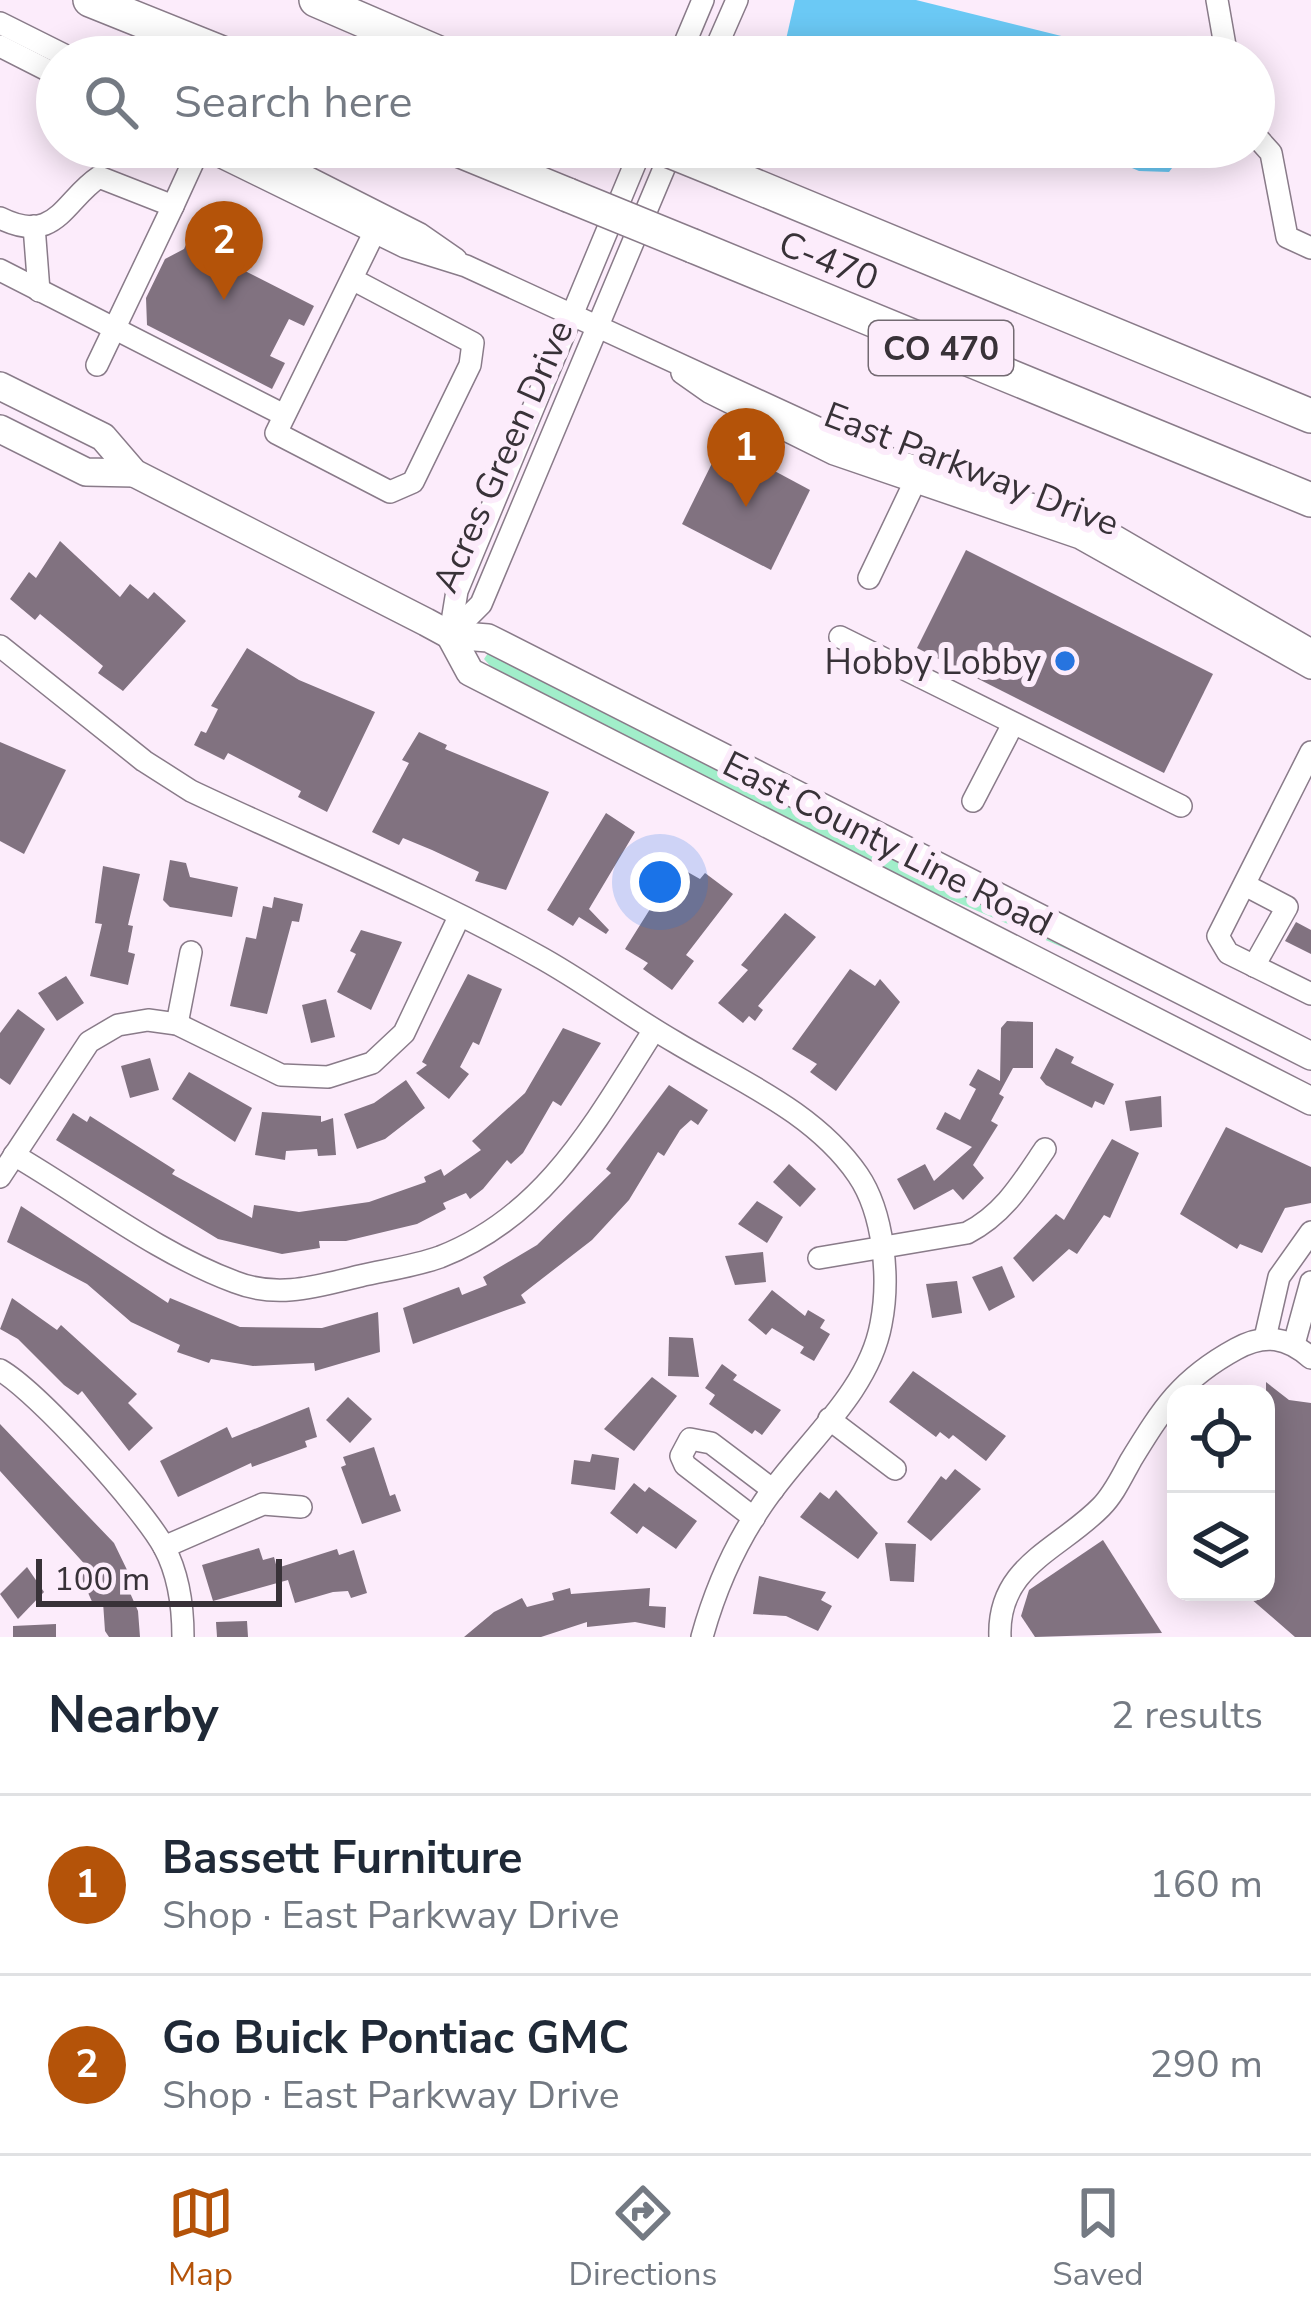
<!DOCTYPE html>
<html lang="en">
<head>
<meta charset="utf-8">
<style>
  body { margin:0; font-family:"Nunito Sans",sans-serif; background:#f2f2f3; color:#1f2937 }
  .controls { position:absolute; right:36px; bottom:36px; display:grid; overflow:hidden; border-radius:24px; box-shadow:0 6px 30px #0003 }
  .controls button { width:108px; height:108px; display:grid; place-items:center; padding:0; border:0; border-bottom:3px solid #e0e1e3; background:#fff; color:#1f2937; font:60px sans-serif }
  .scale { position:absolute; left:36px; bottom:30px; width:246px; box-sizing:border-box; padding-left:12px; border:6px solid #383238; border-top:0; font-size:33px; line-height:42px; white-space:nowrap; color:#383238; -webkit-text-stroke:9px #fcecfb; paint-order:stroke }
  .you { position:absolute; left:660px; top:882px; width:42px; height:42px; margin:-30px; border:9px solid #fff; border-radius:50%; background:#1a73e8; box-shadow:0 0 0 18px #1a73e833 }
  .badge { display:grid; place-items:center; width:78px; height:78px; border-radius:50%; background:#b45309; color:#fff; font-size:39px; font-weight:700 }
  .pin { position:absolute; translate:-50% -99px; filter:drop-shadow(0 3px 6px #0008) }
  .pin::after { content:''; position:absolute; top:63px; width:42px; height:36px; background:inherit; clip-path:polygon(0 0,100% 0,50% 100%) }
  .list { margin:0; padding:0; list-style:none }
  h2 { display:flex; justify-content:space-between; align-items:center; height:156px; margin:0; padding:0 48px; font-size:51px }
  h2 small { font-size:39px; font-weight:400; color:#747a83 }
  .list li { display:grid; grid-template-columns:78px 1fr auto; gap:36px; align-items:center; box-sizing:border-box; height:180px; padding:0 48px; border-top:3px solid #e0e1e3 }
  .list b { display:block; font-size:45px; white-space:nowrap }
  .list p { margin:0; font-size:39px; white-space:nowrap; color:#747a83 }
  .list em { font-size:39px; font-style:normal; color:#747a83 }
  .icon { flex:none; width:66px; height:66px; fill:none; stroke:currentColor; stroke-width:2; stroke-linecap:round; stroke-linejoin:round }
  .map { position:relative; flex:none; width:1311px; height:1637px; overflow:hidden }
  .search { position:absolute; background:#fff; box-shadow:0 6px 30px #0003; left:36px; right:36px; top:36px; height:132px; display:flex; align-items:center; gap:30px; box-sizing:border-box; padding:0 42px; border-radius:66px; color:#747a83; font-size:45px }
  .sheet { height:516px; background:#fff }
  nav { display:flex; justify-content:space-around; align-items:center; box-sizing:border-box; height:168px; border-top:3px solid #e0e1e3; background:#fff; font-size:33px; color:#747a83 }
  nav a { display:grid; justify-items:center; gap:6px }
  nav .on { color:#b45309 }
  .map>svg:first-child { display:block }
</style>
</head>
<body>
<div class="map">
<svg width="1311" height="1637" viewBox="0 0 1311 1637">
  <rect width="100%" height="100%" fill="#fcecfb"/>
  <path fill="#a1eeca" d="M490,650L1088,958L895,876L492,668L484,659Z"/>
  <g fill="#6bc9f5">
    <path d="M795,0H916L1146,57H782Z"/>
    <path d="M1054,147H1188L1169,172L1139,171L1104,156Z"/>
  </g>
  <g fill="#817280">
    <path d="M208,218L253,241L239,268L314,306L304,326L289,319L270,356L285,363L272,389L147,325L146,298L165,259L184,249L190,236L197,239Z"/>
    <path d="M722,443L810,490L771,570L682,524Z"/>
    <path d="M60,541L120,597L130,584L148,599L154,592L186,621L123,691L98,673L103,666L40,614L35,620L10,599L29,572L36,578Z"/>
    <path d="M966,550L1213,674L1164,773L917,648Z"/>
    <path d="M247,648L299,680L375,712L327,812L298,797L301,791L228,753L224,760L194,745L201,731L206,733L218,709L211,706Z"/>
    <path d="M419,732L447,745L445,749L549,792L506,890L475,881L479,872L432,850L403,838L399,845L372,832L409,763L402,760Z"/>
    <path d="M0,742L66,770L24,854L0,841Z"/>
    <path d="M606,813L635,832L589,909L609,930L606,934L579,917L573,926L547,910Z"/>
    <path d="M170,860L186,863L190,877L238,887L232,917L170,907L163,900Z"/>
    <path d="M103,866L140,874L128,925L133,926L128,952L135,954L128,985L90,976L102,924L95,923Z"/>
    <path d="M677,866L700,879L705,873L733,894L686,955L694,961L672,990L643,969L648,963L625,949Z"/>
    <path d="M274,897L303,904L299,922L292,921L267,1014L230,1006L246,937L256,939L263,906L272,908Z"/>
    <path d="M785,913L816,937L758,1006L763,1010L755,1021L749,1016L743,1023L718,1003L748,970L741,965Z"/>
    <path d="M1296,922L1311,930V954L1285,941Z"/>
    <path d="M361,930L402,942L371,1010L337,992L356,954L350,951Z"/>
    <path d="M850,969L875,986L880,979L900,1002L836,1091L810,1072L817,1064L792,1049Z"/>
    <path d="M468,974L502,989L479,1045L473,1042L460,1067L469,1074L449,1099L416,1073L427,1065L422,1062Z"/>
    <path d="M66,976L84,1003L57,1021L38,993Z"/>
    <path d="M326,999L335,1037L311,1043L302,1005Z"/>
    <path d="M18,1009L45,1029L10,1085L0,1078V1033Z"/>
    <path d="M1007,1021L1033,1022V1068H1013L999,1094L1004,1097L991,1121L998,1125L973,1165L984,1178L963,1200L953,1189L914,1210L897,1179L925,1164L934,1181L972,1147L936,1129L945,1112L960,1120L976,1089L969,1085L978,1069L1000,1081L1001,1028Z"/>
    <path d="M563,1028L601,1043L561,1106L553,1101L523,1153L511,1164L507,1160L483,1189L470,1199L466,1193L443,1203L446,1209L417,1224L346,1241H319L320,1248L282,1254L218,1239L56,1140L73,1113L87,1122L90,1116L175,1170L172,1174L252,1218L254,1205L299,1212L369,1202L426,1182L424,1177L441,1169L444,1176L481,1150L472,1141L525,1093Z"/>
    <path d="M1056,1048L1074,1057L1071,1063L1114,1084L1104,1105L1095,1101L1092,1108L1046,1085L1040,1078Z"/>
    <path d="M150,1058L159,1090L130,1098L121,1066Z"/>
    <path d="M189,1072L252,1108L235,1142L172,1099Z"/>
    <path d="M406,1080L425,1108L385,1139L357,1149L344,1114L374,1103Z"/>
    <path d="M669,1085L708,1110L698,1125L691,1120L680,1130L664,1156L658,1152L629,1200L592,1240L521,1295L526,1303L413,1344L403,1308L459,1287L462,1295L487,1285L483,1277L537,1245L611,1173L606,1169Z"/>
    <path d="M1161,1096L1162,1127L1130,1131L1125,1101Z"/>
    <path d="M262,1112L321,1116V1122L333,1118L336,1155L318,1156L317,1149L286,1151L285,1160L255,1155Z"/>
    <path d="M1226,1127L1311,1167V1203L1285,1208L1262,1253L1240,1244L1237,1249L1180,1214Z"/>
    <path d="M1112,1139L1139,1153L1110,1218L1104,1215L1077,1254L1069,1249L1033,1282L1013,1258L1056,1214L1064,1220Z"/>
    <path d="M789,1164L816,1189L800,1207L773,1182Z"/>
    <path d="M757,1201L783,1217L767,1243L738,1224Z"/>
    <path d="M21,1206L168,1303L170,1298L240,1327L322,1328L378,1312L380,1352L315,1371L314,1363L253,1366L211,1359L209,1363L177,1352L180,1345L131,1322L87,1284L7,1242Z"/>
    <path d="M763,1252L766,1282L735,1285L725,1256Z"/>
    <path d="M1002,1266L1015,1297L989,1311L972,1277Z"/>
    <path d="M957,1281L962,1313L932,1318L926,1284Z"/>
    <path d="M772,1290L805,1316L808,1310L825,1320L820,1328L830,1334L814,1361L800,1353L804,1347L772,1328L766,1335L748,1320Z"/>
    <path d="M12,1298L57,1330L61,1325L137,1394L128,1403L153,1428L129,1451L82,1391L78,1395L64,1385L18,1339L0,1329Z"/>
    <path d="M669,1337L693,1338L699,1377L668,1376Z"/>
    <path d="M722,1364L737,1375L733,1380L781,1410L762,1435L755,1430L752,1434L709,1404L715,1395L705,1388Z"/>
    <path d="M913,1371L1006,1436L986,1461L953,1435L949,1439L940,1432L936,1437L889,1402Z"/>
    <path d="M652,1377L677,1396L634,1451L604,1429Z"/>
    <path d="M1266,1382L1289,1400L1311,1403V1637H1295L1243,1592H1266Z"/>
    <path d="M348,1397L372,1419L350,1443L326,1420Z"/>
    <path d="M309,1407L317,1437L305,1441L307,1447L252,1467L251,1463L178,1497L160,1461L227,1427L232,1438Z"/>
    <path d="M0,1424L114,1543L129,1574L123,1577L138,1611L140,1637H109L105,1631L103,1602L94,1606L80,1575L90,1570L0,1471Z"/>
    <path d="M374,1447L390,1496L395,1494L401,1511L362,1524L341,1467L346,1465L343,1457Z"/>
    <path d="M592,1454L619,1458L615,1490L571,1484L574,1460L590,1462Z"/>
    <path d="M955,1469L981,1489L931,1541L907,1522L941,1476L946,1480Z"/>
    <path d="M634,1483L645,1492L649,1487L697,1521L676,1549L643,1526L637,1534L610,1513Z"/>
    <path d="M836,1490L878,1533L858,1559L800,1517L820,1492L829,1499Z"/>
    <path d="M1103,1540L1162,1633L1035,1637L1021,1616L1029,1590Z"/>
    <path d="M885,1543L916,1544L914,1582L890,1581Z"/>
    <path d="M259,1548L263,1560L274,1557L277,1568L337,1549L339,1555L354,1550L367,1593L351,1598L348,1591L333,1592L295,1603L288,1580L213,1601L202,1565Z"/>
    <path d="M27,1567L44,1592L18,1619L0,1594Z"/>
    <path d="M759,1576L826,1592L821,1600L832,1606L818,1631L786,1616L753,1614Z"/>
    <path d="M570,1588L571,1594L650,1588L649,1606L666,1607L665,1628L635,1622L587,1627V1622L541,1637H464L494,1612L522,1598L527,1607L554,1600L552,1593Z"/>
    <path d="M247,1621L248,1637H217L216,1622Z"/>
    <path d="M56,1624V1637H13V1626Z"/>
  </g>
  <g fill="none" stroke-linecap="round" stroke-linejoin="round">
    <defs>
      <g id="minor">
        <path d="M1217,0L1227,57"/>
        <path d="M0,23L68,57"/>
        <path d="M0,46L57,75"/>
        <path d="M679,57L703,0"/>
        <path d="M712,57L737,0"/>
        <path d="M1254,134L1271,153L1287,237L1311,248"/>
        <path d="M201,147L405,247L466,266L870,452L1098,526L1311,650"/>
        <path d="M248,147L420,234L456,259"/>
        <path d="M0,218C56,246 64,200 99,177L173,206L200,147"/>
        <path d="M34,226L39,291"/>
        <path d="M0,270L284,415"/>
        <path d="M352,279L473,343L470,365L413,482L390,492L276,433L374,233"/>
        <path d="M97,365L173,206"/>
        <path d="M682,373L709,392L834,454L1080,538L1311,668"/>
        <path d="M869,578L920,471"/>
        <path d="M450,634L457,591L642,147"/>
        <path d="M450,635L481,604L673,147"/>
        <path d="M840,637L1181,806"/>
        <path d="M0,646L144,761L191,791C305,845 425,893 536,955C584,981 628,1015 675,1042C738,1080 815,1112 858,1175C884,1213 890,1279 881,1324C868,1395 800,1447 762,1505C734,1546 715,1590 702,1637"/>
        <path d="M1311,752L1218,936L1228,953L1311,994"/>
        <path d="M973,801L1013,724"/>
        <path d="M1245,885L1287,907L1254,966"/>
        <path d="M177,1024L191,952"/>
        <path d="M14,1155C86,1197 157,1253 235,1282C278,1299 318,1286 360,1276C386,1270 415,1266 440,1257C546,1216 596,1121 654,1030"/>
        <path d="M0,1177L89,1042L118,1025L148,1020L177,1024L281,1075L328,1077L372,1063L404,1033L459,917"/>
        <path d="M819,1258L967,1233C1004,1214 1022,1183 1045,1149"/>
        <path d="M1265,1338L1279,1277L1311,1232"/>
        <path d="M1294,1344L1311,1282"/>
        <path d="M0,1370C38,1392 142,1507 164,1547C178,1573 183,1607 183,1637"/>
        <path d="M829,1419L895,1469"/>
        <path d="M754,1518L685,1465L681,1456L690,1439L711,1443L773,1490"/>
        <path d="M164,1547L263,1504L301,1507"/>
        <path d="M1000,1637C997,1566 1059,1550 1101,1507C1114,1494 1122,1476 1131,1460C1163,1408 1181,1379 1236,1349C1265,1333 1287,1337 1311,1358"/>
      </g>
      <g id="major">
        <path d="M0,386L103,437L134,473L426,622L450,635L488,638L1311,1056"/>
        <path d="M0,429L86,472L134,473"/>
        <path d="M450,635L470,672L1311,1101"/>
      </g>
      <g id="highway">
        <path d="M90,0L232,57"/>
        <path d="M316,0L448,57"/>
        <path d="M451,147L568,195"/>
        <path d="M724,173L1311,416"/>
        <path d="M693,246L1311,500"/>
      </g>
    </defs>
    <use href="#minor" stroke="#897b89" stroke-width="24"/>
    <use href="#major" stroke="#897b89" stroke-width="30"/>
    <use href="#highway" stroke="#897b89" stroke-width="36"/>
    <use href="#minor" stroke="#fff" stroke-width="21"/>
    <use href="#major" stroke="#fff" stroke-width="27"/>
    <use href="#highway" stroke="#fff" stroke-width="33"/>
    <defs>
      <g id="highway-bridge">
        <path d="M660,147L724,173"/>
        <path d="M568,195L693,246"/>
      </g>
    </defs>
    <use href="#highway-bridge" stroke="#897b89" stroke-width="36" stroke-linecap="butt"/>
    <use href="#highway-bridge" stroke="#fff" stroke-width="33"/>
  </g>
  <circle fill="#2774df" stroke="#fcecfb" stroke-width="4.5" cx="1065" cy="661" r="12"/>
  <g text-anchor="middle" stroke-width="12" stroke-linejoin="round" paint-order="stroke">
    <rect fill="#fcecfb" stroke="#736a72" stroke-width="3" x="869" y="321" width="144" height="54" rx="9"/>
    <g font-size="33" font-weight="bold" fill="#383238">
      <text x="941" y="360">CO 470</text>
    </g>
    <g font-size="36" fill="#383238" stroke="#fcecfb">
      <text transform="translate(829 260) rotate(22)" y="13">C-470</text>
      <text transform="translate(502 456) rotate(-66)" y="13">Acres Green Drive</text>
      <text transform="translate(972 468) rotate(21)" y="13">East Parkway Drive</text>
      <text transform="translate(888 843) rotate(27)" y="13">East County Line Road</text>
    </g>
    <g font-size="36" fill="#383238" stroke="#fcecfb" text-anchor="end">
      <text x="1041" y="674">Hobby Lobby</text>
    </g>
  </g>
</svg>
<div class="controls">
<button><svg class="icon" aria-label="locate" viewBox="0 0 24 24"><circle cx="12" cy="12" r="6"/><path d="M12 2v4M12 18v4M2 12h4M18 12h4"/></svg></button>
<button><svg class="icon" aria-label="layers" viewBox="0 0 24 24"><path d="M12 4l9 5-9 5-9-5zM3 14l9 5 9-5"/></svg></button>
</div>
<div class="scale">100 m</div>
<div class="you"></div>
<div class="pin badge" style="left:746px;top:507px">1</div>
<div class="pin badge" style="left:224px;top:300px">2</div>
<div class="search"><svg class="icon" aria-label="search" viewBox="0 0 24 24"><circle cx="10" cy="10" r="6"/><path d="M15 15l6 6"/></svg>Search here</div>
</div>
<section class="sheet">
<h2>Nearby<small>2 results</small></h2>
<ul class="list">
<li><span class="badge">1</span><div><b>Bassett Furniture</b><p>Shop · East Parkway Drive</p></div><em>160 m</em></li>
<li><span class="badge">2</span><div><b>Go Buick Pontiac GMC</b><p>Shop · East Parkway Drive</p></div><em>290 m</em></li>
</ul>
</section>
<nav>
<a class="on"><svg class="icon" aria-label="map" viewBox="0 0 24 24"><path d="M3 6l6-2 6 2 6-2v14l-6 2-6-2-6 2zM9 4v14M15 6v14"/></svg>Map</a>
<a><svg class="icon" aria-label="directions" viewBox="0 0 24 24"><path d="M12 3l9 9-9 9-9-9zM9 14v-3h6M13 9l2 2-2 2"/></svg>Directions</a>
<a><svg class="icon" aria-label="saved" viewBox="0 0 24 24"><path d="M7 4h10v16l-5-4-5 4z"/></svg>Saved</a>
</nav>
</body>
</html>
